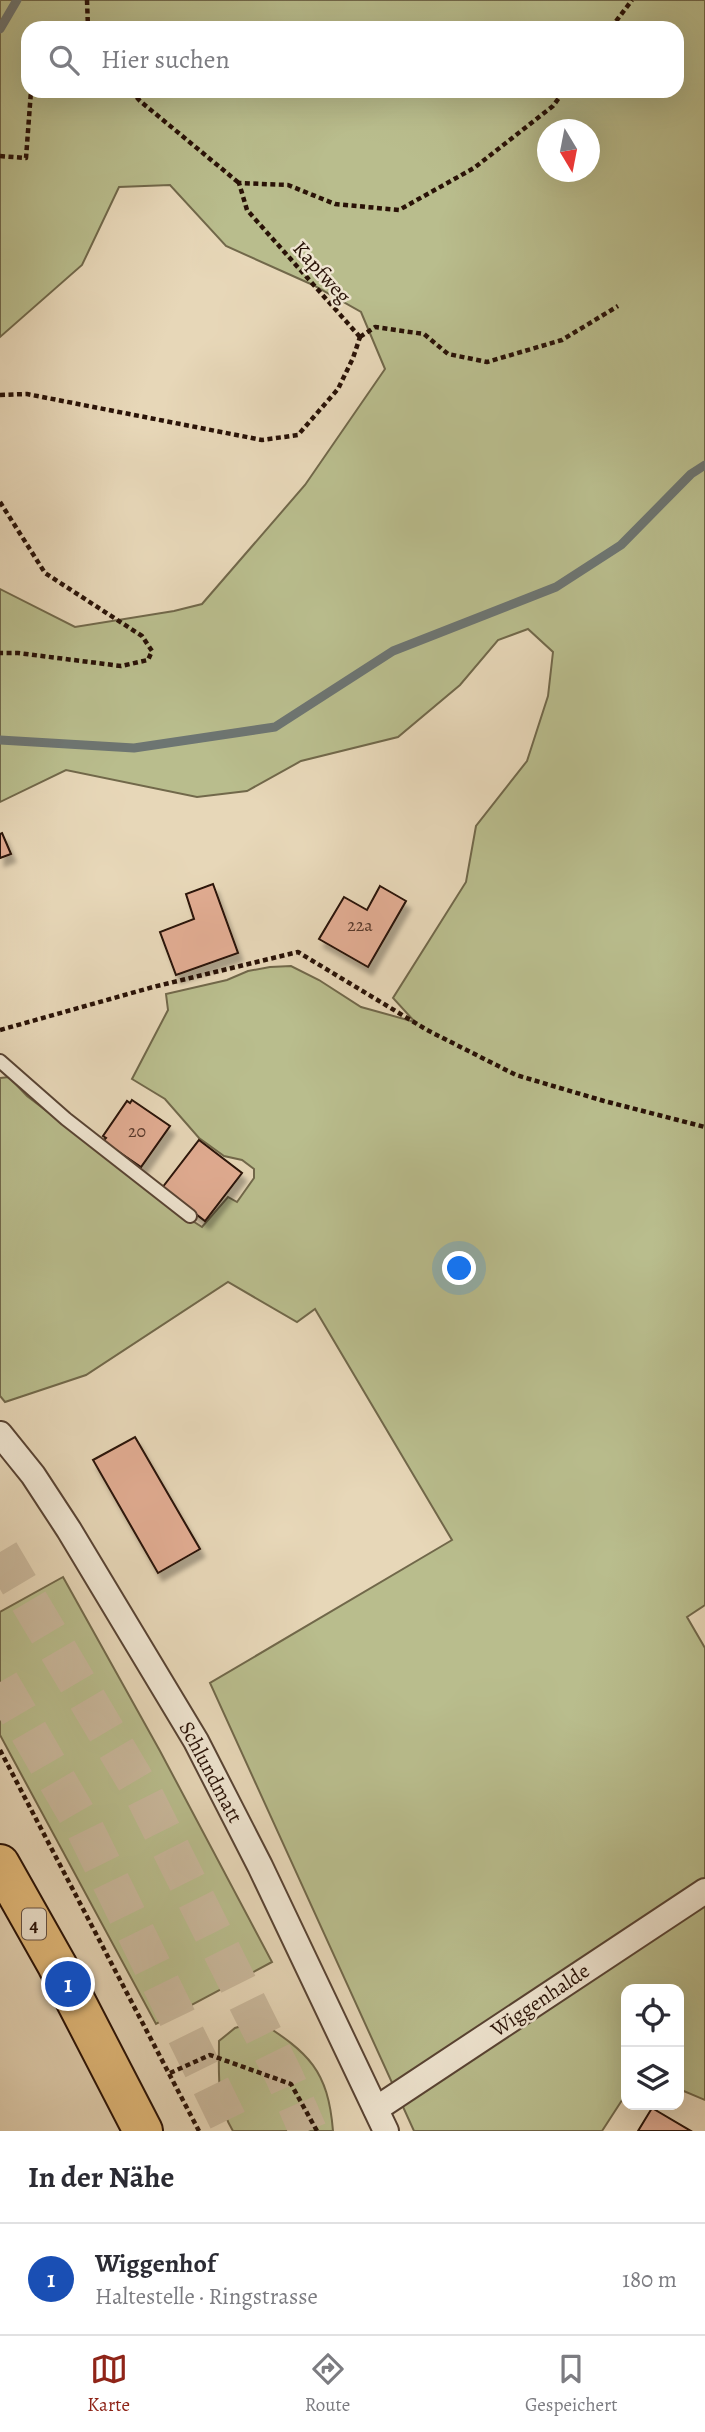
<!DOCTYPE html>
<html lang="de">
<head>
<meta charset="utf-8">
<style>
  body { margin:0; font-family:Alegreya,serif; background:#f7f7f7; color:#2b2b33 }
  .controls { position:absolute; right:21px; bottom:21px; display:grid; overflow:hidden; border-radius:14px; box-shadow:0 7px 28px #0002 }
  .controls button { width:63px; height:63px; display:grid; place-items:center; padding:0; border:0; border-bottom:2px solid #e1e1e2; background:#fff; color:#2b2b33; font:35px sans-serif }
  .compass { position:absolute; left:537px; top:119px; width:63px; height:63px; border-radius:50%; background:#fff; box-shadow:0 7px 28px #0002; rotate:170deg }
  .you { position:absolute; left:460px; top:1269px; width:24px; height:24px; margin:-18px; border:5px solid #fff; border-radius:50%; background:#1a73e8; box-shadow:0 0 0 10px #1a73e833 }
  .badge { display:grid; place-items:center; width:46px; height:46px; border-radius:50%; background:#8f2418; color:#fff; font-size:23px; font-weight:700 }
  .pin { position:absolute; translate:-50% -50%; border:4px solid #fff; box-shadow:0 2px 7px #0006 }
  .list { margin:0; padding:0; list-style:none }
  h2 { display:flex; justify-content:space-between; align-items:center; height:91px; margin:0; padding:0 28px; font-size:30px }
  h2 small { font-size:23px; font-weight:400; color:#7c7c81 }
  .list li { display:grid; grid-template-columns:46px 1fr auto; gap:21px; align-items:center; box-sizing:border-box; height:112px; padding:0 28px; border-top:2px solid #e1e1e2 }
  .list b { display:block; font-size:26px; white-space:nowrap }
  .list p { margin:0; font-size:23px; white-space:nowrap; color:#7c7c81 }
  .list em { font-size:23px; font-style:normal; color:#7c7c81 }
  .icon { flex:none; width:38px; height:38px; fill:none; stroke:currentColor; stroke-width:2; stroke-linecap:round; stroke-linejoin:round }
  .map { position:relative; flex:none; width:705px; height:2131px; overflow:hidden }
  .search { position:absolute; background:#fff; box-shadow:0 7px 28px #0002; left:21px; right:21px; top:21px; height:77px; display:flex; align-items:center; gap:18px; box-sizing:border-box; padding:0 24px; border-radius:21px; color:#7c7c81; font-size:26px }
  .sheet { height:203px; background:#fff }
  nav { display:flex; justify-content:space-around; align-items:center; box-sizing:border-box; height:98px; border-top:2px solid #e1e1e2; background:#fff; font-size:19px; color:#7c7c81 }
  nav a { display:grid; justify-items:center; gap:4px }
  nav .on { color:#8f2418 }
  .map>svg:first-child { display:block }
</style>
</head>
<body>
<div class="map">
<svg width="705" height="2131" viewBox="0 0 705 2131">
  <defs>
    <filter id="shadow"><feDropShadow dx="4.5" dy="8" stdDeviation="2" flood-color="#0004"/></filter>
  </defs>
  <rect width="100%" height="100%" fill="#e7d7b8"/>
  <filter id="stains"><feTurbulence type="fractalNoise" baseFrequency=".00286" numOctaves="4"/><feColorMatrix values="0 0 0 0 .2 0 0 0 0 .09 0 0 0 0 .02 0 0 0 .5 -.17"/></filter>
  <radialGradient id="worn" r=".72"><stop offset=".6" stop-color="#630" stop-opacity="0"/><stop offset="1" stop-color="#630" stop-opacity=".3"/></radialGradient>
  <g fill="#b9bd8d" stroke="#71684a" stroke-width="2" fill-rule="evenodd">
    <path d="M0,0H705V1605L687,1617L705,1648V2100L679,2089V1989H626V2094L602,2131H414L210,1683L452,1540L315,1309L297,1322L228,1282L86,1375L5,1402L0,1396V1078L9,1077L27,1096L44,1109L174,1209L202,1227L228,1197L237,1202L254,1178V1169L242,1160L224,1156L199,1138L165,1099L132,1079L168,1010L166,994L227,980L248,971L270,967L291,966L319,980L361,1007L415,1022L393,998L466,882L476,826L527,761L548,696L553,652L528,629L498,640L460,685L398,737L301,761L247,791L197,797L66,770L0,802V589L75,627L174,611L202,604L305,485L385,369L361,312L313,285L226,246L170,185L119,187L82,265L0,337ZM28,28H677V91H28ZM548,130H590V172H548Z"/>
    <path d="M63,1577L160,1751L272,1962L156,2024L0,1735V1612Z"/>
    <path d="M259,2021C309,2053 328,2070 333,2131H233C216,2104 219,2072 219,2041L235,2028Z"/>
  </g>
  <g fill="none" stroke-linecap="round" stroke-linejoin="round">
    <g stroke="#6d7572" stroke-width="9">
      <path d="M0,29L17,0"/>
      <path d="M0,740L134,748L275,727L393,651L556,587L621,545L691,474L705,465"/>
    </g>
  </g>
  <g fill="#e1ac92" stroke="#291207" stroke-width="2" filter="url(#shadow)">
    <path d="M2,833L11,854L0,858V834Z"/>
    <path d="M213,884L238,953L176,975L160,932L194,919L186,894Z"/>
    <path d="M380,886L406,901L368,967L319,939L344,897L367,910Z"/>
    <path d="M132,1100L170,1126L141,1167L103,1141L106,1138L103,1136L127,1101L130,1103Z"/>
    <path d="M199,1140L242,1173L205,1221L162,1188Z"/>
    <path d="M135,1437L200,1549L158,1573L93,1460Z"/>
    <path d="M652,2108L691,2131H638Z"/>
  </g>
  <g fill="none" stroke-linecap="round" stroke-linejoin="round">
    <g stroke="#cab99d" stroke-width="38" stroke-dasharray="38 19" stroke-linecap="butt">
      <path d="M0,1552L145,1797L284,2076L308,2131"/>
      <path d="M0,1682L83,1825L233,2131"/>
    </g>
    <defs>
      <path id="service" d="M0,1061L66,1119L190,1216"/>
      <g id="minor">
        <path d="M0,1434L33,1475L69,1530L196,1741L260,1866L386,2131"/>
        <path d="M376,2109L705,1891"/>
      </g>
      <path id="primary" d="M0,1864L57,1965L143,2131"/>
    </defs>
    <use href="#service" stroke="#584333" stroke-width="16"/>
    <use href="#minor" stroke="#584333" stroke-width="28"/>
    <use href="#primary" stroke="#291207" stroke-width="42"/>
    <g stroke="#291207" stroke-width="4.5" stroke-dasharray="5 3.5" stroke-linecap="butt">
      <path d="M87,0L88,28"/>
      <path d="M611,28L632,0"/>
      <path d="M131,91L140,101L239,183"/>
      <path d="M0,156L26,158L31,91"/>
      <path d="M360,337L247,210L239,183L288,185L335,204L399,210L474,168L553,106L564,91"/>
      <path d="M360,337L375,327L424,334L448,354L487,362L562,340L618,306"/>
      <path d="M0,395L27,394L262,440L298,435L338,389L353,358L360,337"/>
      <path d="M0,502L45,573L142,636L152,651L148,660L121,666L18,653H0"/>
      <path d="M0,1030L153,987L298,952L427,1030L516,1075L604,1101L705,1127"/>
      <path d="M0,1750L199,2131"/>
      <path d="M170,2073L210,2055L291,2084L317,2131"/>
    </g>
    <use href="#service" stroke="#efe5d1" stroke-width="12"/>
    <use href="#minor" stroke="#efe5d1" stroke-width="24"/>
    <use href="#primary" stroke="#e4bc7c" stroke-width="38"/>
  </g>
  <g text-anchor="middle" stroke-width="5" stroke-linejoin="round" paint-order="stroke">
    <g font-size="18" fill="#57382a">
      <text x="360" y="931">22a</text>
      <text x="137" y="1137">20</text>
    </g>
    <rect fill="#efe5d1" stroke="#645144" stroke-width="2" x="22" y="1908.5" width="24" height="31" rx="5"/>
    <g font-size="19" font-weight="bold" fill="#291207">
      <text x="34" y="1931">4</text>
    </g>
    <g font-size="21" fill="#291207" stroke="#efe5d1">
      <text transform="translate(322 272) rotate(48)" y="7">Kapfweg</text>
      <text transform="translate(211 1772) rotate(62)" y="7">Schlundmatt</text>
      <text transform="translate(540 2000) rotate(-34)" y="7">Wiggenhalde</text>
    </g>
  </g>
  <rect width="100%" height="100%" filter="url(#stains)"/>
  <rect width="100%" height="100%" fill="url(#worn)"/>
</svg>
<div class="controls">
<button><svg class="icon" aria-label="locate" viewBox="0 0 24 24"><circle cx="12" cy="12" r="6"/><path d="M12 2v4M12 18v4M2 12h4M18 12h4"/></svg></button>
<button><svg class="icon" aria-label="layers" viewBox="0 0 24 24"><path d="M12 4l9 5-9 5-9-5zM3 14l9 5 9-5"/></svg></button>
</div>
<svg class="compass" viewBox="-18 -18 36 36"><path d="M0-13l5 13h-10z" fill="#e53935"/><path d="M0 13l5-13h-10z" fill="#7c7c81"/></svg>
<div class="you"></div>
<div class="pin badge" style="left:68px;top:1984px;background:#1a4fb4">1</div>
<div class="search"><svg class="icon" aria-label="search" viewBox="0 0 24 24"><circle cx="10" cy="10" r="6"/><path d="M15 15l6 6"/></svg>Hier suchen</div>
</div>
<section class="sheet">
<h2>In der Nähe<small></small></h2>
<ul class="list">
<li><span class="badge" style="background:#1a4fb4">1</span><div><b>Wiggenhof</b><p>Haltestelle · Ringstrasse</p></div><em>180 m</em></li>
</ul>
</section>
<nav>
<a class="on"><svg class="icon" aria-label="map" viewBox="0 0 24 24"><path d="M3 6l6-2 6 2 6-2v14l-6 2-6-2-6 2zM9 4v14M15 6v14"/></svg>Karte</a>
<a><svg class="icon" aria-label="directions" viewBox="0 0 24 24"><path d="M12 3l9 9-9 9-9-9zM9 14v-3h6M13 9l2 2-2 2"/></svg>Route</a>
<a><svg class="icon" aria-label="saved" viewBox="0 0 24 24"><path d="M7 4h10v16l-5-4-5 4z"/></svg>Gespeichert</a>
</nav>
</body>
</html>
